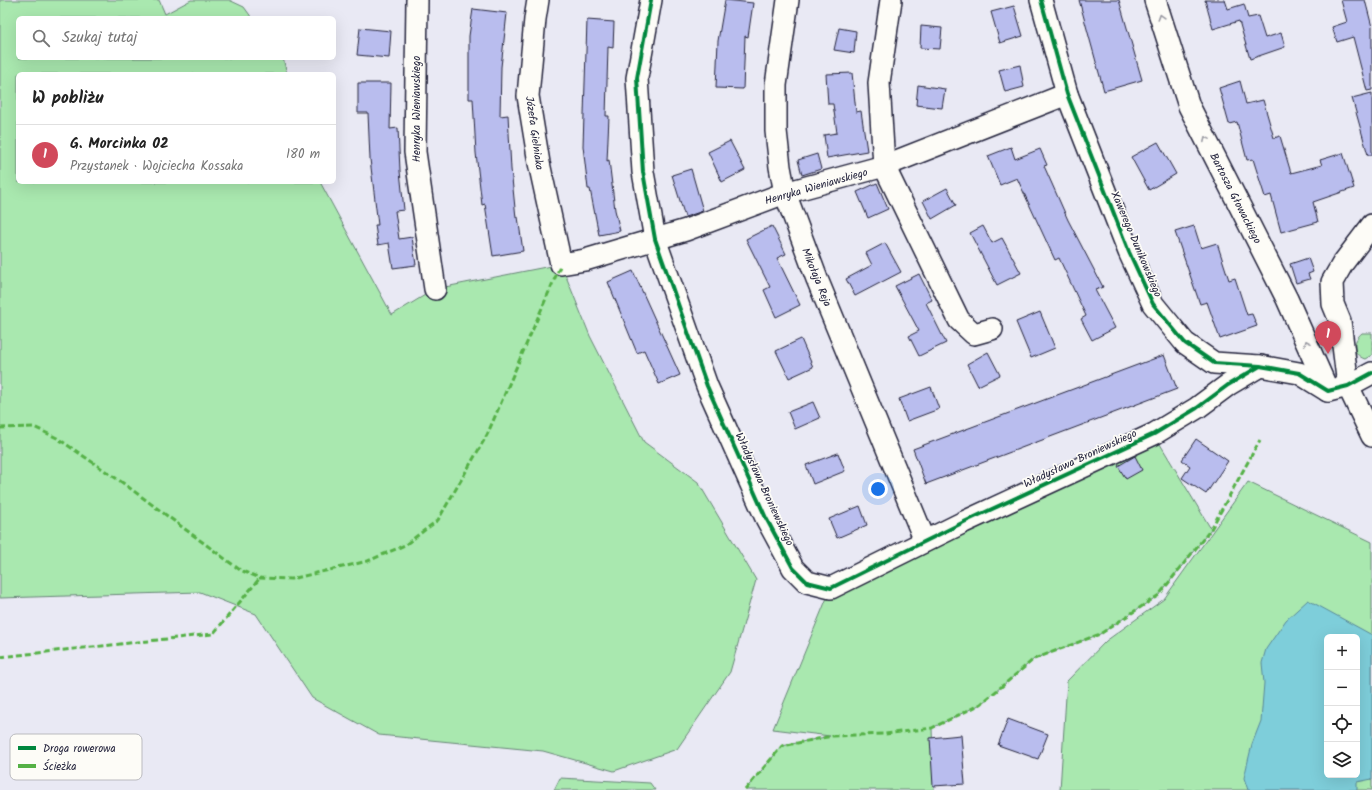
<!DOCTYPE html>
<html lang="pl">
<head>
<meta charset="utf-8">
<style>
  body { margin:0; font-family:Kalam,sans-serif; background:#f2f2f2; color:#222 }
  .controls { position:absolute; right:12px; bottom:12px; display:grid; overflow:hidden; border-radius:6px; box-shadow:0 4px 16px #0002 }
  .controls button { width:36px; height:36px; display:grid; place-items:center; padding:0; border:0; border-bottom:1px solid #e0e0e0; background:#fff; color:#222; font:20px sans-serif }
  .you { position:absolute; left:878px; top:489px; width:14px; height:14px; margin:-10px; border:3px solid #fff; border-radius:50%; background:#1a73e8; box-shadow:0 0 0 6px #1a73e833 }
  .badge { display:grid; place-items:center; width:26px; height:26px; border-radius:50%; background:#d1495b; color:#fff; font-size:13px; font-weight:700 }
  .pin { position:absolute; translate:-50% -33px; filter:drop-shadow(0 1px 2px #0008) }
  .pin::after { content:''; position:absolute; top:21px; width:14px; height:12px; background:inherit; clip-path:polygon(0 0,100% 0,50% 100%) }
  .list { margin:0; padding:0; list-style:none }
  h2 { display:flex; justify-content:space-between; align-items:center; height:52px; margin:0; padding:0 16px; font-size:17px }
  h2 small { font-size:13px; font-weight:400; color:#767676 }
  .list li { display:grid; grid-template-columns:26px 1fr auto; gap:12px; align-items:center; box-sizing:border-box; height:60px; padding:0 16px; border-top:1px solid #e0e0e0 }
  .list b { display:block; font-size:15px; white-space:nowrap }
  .list p { margin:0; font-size:13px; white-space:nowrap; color:#767676 }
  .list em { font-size:13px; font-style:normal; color:#767676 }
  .icon { flex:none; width:22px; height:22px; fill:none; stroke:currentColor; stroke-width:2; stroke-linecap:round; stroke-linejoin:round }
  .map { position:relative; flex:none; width:1372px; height:790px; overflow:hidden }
  .search { position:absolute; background:#fff; box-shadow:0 4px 16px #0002; left:16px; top:16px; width:320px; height:44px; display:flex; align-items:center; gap:10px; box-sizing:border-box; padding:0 14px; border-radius:6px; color:#767676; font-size:15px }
  .panel { position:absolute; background:#fff; box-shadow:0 4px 16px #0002; left:16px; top:72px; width:320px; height:112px; border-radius:6px }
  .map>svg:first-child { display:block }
</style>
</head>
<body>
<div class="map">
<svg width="1372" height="790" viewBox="0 0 1372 790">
  <rect width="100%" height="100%" fill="#e9e9f4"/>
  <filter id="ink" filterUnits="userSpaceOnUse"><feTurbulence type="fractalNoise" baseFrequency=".025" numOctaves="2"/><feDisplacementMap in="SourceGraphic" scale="8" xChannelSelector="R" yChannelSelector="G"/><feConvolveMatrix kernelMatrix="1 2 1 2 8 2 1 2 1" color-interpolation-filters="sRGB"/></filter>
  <g filter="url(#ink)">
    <g fill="#a9e8af" stroke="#668575" fill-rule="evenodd">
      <path d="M0,0H159L165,14L191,0H229L244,7L252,18H18V58H283L287,74H18V182H320L392,315L435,289L561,264L590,336L644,442L698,482L756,580L730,672L677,749L614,771L543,751L379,735L312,698L256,614L200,592L0,598Z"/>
      <path d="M1362,333H1372V355L1365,359C1352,355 1352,341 1362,333Z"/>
      <path d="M1154,434L1211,529L1159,595L1100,634L1034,659L981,704L932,728L934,790H745L782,746L830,736L773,729L831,588Z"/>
      <path d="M1248,482L1372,542V790H1060L1067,681L1106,641L1164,599ZM1327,637H1357V775H1327Z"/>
      <path d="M560,778L650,783L655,790H554Z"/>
    </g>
    <path fill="#7eceda" stroke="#59899a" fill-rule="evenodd" d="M1308,600L1372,635V779L1357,782V790H1248L1244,778L1252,744L1261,721L1264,683L1262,663L1266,649L1286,620ZM1327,637H1357V775H1327Z"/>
    <g fill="#b9bdee" stroke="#22223b">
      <path d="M725,0L753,3L748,37L745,36L743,89L716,88L718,41Z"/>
      <path d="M1079,0H1119L1142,80L1104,91Z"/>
      <path d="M1205,0H1225L1228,9L1244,4L1248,18L1258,16L1265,38L1281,33L1285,47L1250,59L1239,21L1213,29Z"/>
      <path d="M1341,0H1365L1372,27V90L1367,91L1353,37L1337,42L1332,27L1347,22Z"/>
      <path d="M1014,6L1023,36L1000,43L991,12Z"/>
      <path d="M473,9L507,13L501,67L500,116L508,115L511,169L516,218L518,217L523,251L493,256L485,204L482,205L476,153L473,99H469V36Z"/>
      <path d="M587,20L614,22L613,48L608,47L606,116H609L607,161L609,160L615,210L620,231L599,235L590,189H588L583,146Z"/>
      <path d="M921,26L942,28L940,49L920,48Z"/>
      <path d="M360,28L391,31L389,58L357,55Z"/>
      <path d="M839,28L856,31L854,53L834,50Z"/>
      <path d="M1020,65L1024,87L1005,92L999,70Z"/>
      <path d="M852,73L856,112L861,111L867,151L827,158L824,135L837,133L833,104H828L826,74Z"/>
      <path d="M1240,81L1246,104L1263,100L1274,138L1280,136L1291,173L1322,165L1320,160L1343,153L1354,188L1313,202L1318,222L1281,232L1271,195L1265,197L1253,159L1247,160L1237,122L1229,124L1219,88Z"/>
      <path d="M358,83H391L390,129L398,128L400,171L404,210L395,211L399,239L412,237L416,265L393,268L389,243L378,245L375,225H378L370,159L368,113H358Z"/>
      <path d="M918,85L945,89L942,108L916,105Z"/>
      <path d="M1372,93V155H1368L1352,98Z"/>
      <path d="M730,141L745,170L722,182L708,152Z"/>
      <path d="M1158,142L1176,174L1149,190L1131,157Z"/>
      <path d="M1011,147L1015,159L1040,149L1047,165L1044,166L1068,220L1103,287L1095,290L1115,328L1092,340L1081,319L1086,316L1059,258L1055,260L1017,178L1000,185L988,156Z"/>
      <path d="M817,154L821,169L802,175L798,160Z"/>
      <path d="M691,169L703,211L685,217L672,175Z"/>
      <path d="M877,183L888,209L868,218L857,192Z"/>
      <path d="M947,188L956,205L932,219L923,201Z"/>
      <path d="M772,226L786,254L777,258L800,305L776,317L764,290L770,287L746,239Z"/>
      <path d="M983,226L992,243L1002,238L1021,273L997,285L970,233Z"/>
      <path d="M1194,226L1201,248L1217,243L1229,280L1235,278L1247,315L1252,314L1257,326L1220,339L1207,302L1200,304L1175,232Z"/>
      <path d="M885,243L901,272L855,296L846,279L872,265L866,253Z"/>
      <path d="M1308,258L1313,272L1308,274L1310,279L1296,283L1290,264Z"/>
      <path d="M633,271L680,375L659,384L644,350L637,353L608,282Z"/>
      <path d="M919,274L932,300L926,303L946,343L919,356L909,336L919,331L895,286Z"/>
      <path d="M1040,312L1055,348L1031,358L1016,322Z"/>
      <path d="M801,339L813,367L789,378L776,351Z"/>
      <path d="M988,352L1000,375L978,386L967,364Z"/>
      <path d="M1164,355L1177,389L926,484L913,449Z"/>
      <path d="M931,387L939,409L907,421L899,399Z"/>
      <path d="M813,402L820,418L795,429L788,412Z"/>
      <path d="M1196,439L1228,461L1206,494L1182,478L1190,466L1182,460Z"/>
      <path d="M838,453L845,471L813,484L806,465Z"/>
      <path d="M1135,456L1142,470L1126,479L1118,466Z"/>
      <path d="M860,506L867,525L837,538L829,519Z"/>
      <path d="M1008,719L1048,734L1038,759L998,745Z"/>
      <path d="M961,735L965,784L933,786L930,738Z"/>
    </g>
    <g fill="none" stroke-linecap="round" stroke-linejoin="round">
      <defs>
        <g id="street">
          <path d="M417,0L415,152L435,289"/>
          <path d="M538,0L535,19L528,96L539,163L561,264L585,260L686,230L785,193L884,166L1067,94"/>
          <path d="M651,0L637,78L643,172L655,239L707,386L766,518L793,568L807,582L831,588L964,522L1154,434L1197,408L1228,385L1260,366"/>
          <path d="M788,0L776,85V131L780,167L785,193L817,279L925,541"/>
          <path d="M891,0L879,83L884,166L959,320L974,334L992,329"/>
          <path d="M1041,0L1067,94L1129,252L1153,304L1185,343L1214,363L1260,366L1299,373L1328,391L1348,386L1372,373"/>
          <path d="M1155,0L1189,106L1287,299L1328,391"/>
          <path d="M1372,225L1343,263L1332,282L1333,304L1340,321L1348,386L1372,436"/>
        </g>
      </defs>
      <use href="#street" stroke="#22223b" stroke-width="24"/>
      <use href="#street" stroke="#fdfcf7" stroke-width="21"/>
      <g stroke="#55b146" stroke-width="3" stroke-dasharray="6 3" stroke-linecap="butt">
        <path d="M0,428L34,427L57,438L123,483L240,570L260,578L291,579L368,561L405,545L438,520L487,435L561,264"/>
        <path d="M0,657L213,634L260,578"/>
        <path d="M745,790L782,746L832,736L885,734L932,728L981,704L1034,659L1100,634L1159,595L1211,529L1260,440"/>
      </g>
      <defs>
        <g id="cycleway">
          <path d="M651,0L637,78L643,172L655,239L707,386L766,518L793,568L807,582L831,588L964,522L1154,434L1197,408L1228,385L1260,366"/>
          <path d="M1041,0L1067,94L1129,252L1153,304L1185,343L1214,363L1260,366L1299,373L1328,391L1348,386L1372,373"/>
        </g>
      </defs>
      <use href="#cycleway" stroke="#fdfcf7" stroke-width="6"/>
      <use href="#cycleway" stroke="#00873e" stroke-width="4"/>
    </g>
    <defs><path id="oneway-chevron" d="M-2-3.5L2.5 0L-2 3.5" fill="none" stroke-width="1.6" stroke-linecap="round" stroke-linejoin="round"/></defs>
    <g stroke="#9a9aa2">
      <use href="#oneway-chevron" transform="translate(1161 17) rotate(-107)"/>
      <use href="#oneway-chevron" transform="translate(1206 139) rotate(-118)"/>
      <use href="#oneway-chevron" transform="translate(1307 343) rotate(-114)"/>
    </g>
  </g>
  <g text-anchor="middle" stroke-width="3.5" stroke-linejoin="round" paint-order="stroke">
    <g font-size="11" fill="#22223b" stroke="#fdfcf7">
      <text transform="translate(416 109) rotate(-90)" y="4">Henryka Wieniawskiego</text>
      <text transform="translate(535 133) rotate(82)" y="4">Józefa Gielniaka</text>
      <text transform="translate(816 186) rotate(-16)" y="4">Henryka Wieniawskiego</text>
      <text transform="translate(1236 198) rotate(63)" y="4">Bartosza Głowackiego</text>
      <text transform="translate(1137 244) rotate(67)" y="4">Xawerego Dunikowskiego</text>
      <text transform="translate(817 277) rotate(68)" y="4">Mikołaja Reja</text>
      <text transform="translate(1080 458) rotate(-25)" y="4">Władysława Broniewskiego</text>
      <text transform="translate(765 489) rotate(65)" y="4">Władysława Broniewskiego</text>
    </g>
  </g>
  <rect x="10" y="734" width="132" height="46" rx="6" fill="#fdfcf7" stroke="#bbbbbf" stroke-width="1"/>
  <rect x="18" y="746" width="18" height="4" fill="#00873e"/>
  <rect x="18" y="764" width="18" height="4" fill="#55b146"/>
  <g font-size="11" fill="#22223b">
    <text x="43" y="752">Droga rowerowa</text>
    <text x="43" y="770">Ścieżka</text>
  </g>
</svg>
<div class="controls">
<button>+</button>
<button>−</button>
<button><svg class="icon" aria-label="locate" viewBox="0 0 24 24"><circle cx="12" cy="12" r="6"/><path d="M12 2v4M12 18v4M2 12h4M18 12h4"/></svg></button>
<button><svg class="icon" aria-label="layers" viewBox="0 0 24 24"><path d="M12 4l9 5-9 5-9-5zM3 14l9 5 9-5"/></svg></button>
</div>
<div class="you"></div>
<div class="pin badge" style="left:1328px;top:354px">1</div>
<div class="search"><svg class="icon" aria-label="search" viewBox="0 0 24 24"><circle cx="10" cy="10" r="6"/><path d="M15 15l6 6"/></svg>Szukaj tutaj</div>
<section class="panel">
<h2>W pobliżu<small></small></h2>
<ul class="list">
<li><span class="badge">1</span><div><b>G. Morcinka 02</b><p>Przystanek · Wojciecha Kossaka</p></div><em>180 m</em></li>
</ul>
</section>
</div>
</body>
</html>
